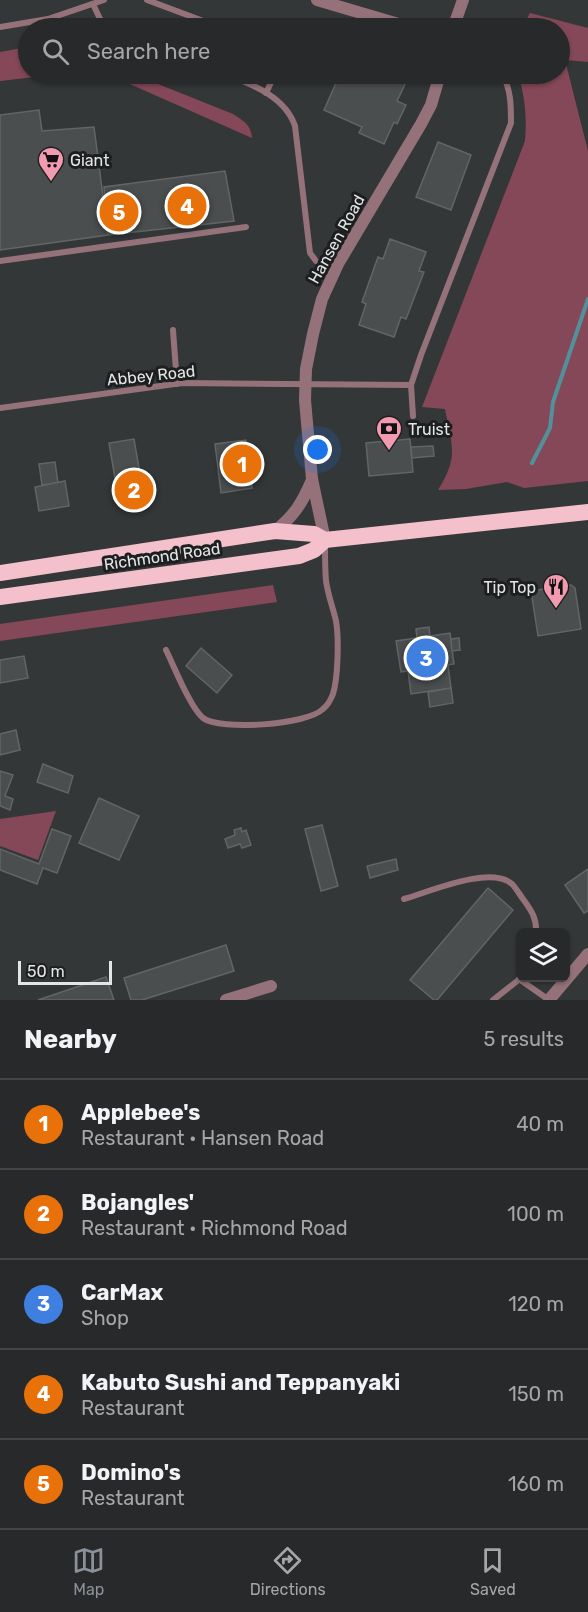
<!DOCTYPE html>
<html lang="en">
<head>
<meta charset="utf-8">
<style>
  body { margin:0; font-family:Rubik,sans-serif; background:#2f3132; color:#f1f3f6 }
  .controls { position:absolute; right:18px; bottom:18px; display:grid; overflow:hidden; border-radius:9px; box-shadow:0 2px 4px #0004 }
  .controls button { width:54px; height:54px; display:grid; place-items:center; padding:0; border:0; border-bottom:2px solid #434547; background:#27292a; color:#f1f3f6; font:30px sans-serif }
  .scale { position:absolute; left:18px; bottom:15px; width:94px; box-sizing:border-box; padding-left:6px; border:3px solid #e4e6e6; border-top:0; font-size:16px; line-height:21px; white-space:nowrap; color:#e4e6e6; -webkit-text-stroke:4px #1d1e1f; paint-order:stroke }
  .you { position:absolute; left:318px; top:450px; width:21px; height:21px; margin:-15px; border:4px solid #fff; border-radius:50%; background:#1a73e8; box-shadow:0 0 0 9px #1a73e833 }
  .badge { display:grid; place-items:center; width:39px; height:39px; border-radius:50%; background:#8c9099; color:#fff; font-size:20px; font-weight:700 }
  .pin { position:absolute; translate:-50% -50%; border:3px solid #fff; box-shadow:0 2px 6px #0006 }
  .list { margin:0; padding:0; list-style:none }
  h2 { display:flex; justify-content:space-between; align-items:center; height:78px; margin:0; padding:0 24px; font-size:26px }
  h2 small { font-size:20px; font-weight:400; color:#a4a6a8 }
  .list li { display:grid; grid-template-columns:39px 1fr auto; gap:18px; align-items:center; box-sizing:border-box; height:90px; padding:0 24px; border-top:2px solid #434547 }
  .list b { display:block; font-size:22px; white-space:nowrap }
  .list p { margin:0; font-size:20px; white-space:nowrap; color:#a4a6a8 }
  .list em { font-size:20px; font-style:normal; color:#a4a6a8 }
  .icon { flex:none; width:33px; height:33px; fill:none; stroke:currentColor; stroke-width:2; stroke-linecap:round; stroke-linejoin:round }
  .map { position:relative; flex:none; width:588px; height:1000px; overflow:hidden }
  .search { position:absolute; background:#27292a; box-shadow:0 2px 4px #0004; left:18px; right:18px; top:18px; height:66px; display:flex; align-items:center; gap:15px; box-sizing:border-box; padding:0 21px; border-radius:33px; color:#a4a6a8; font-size:22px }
  .sheet { height:528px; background:#27292a }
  nav { display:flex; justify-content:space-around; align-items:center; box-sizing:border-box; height:84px; border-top:2px solid #434547; background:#27292a; font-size:16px; color:#a4a6a8 }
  nav a { display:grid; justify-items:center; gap:3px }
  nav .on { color:#8c9099 }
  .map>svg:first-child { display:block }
</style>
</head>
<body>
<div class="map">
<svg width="588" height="1000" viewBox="0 0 588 1000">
  <rect width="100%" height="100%" fill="#343738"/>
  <g fill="#854858">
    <path d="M530,13L588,28V62L565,60L588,151V481L524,488L507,482L466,489L438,490C459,456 452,446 445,409L422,407L525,141C527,117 525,97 518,74H560V28H522Z"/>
    <path d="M28,47V74H60L0,81V52Z"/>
    <path d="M107,74H133L233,114C244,121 251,125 252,138Z"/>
    <path d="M273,585L277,602L0,641V624Z"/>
    <path d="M56,811L38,860L0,846V819Z"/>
  </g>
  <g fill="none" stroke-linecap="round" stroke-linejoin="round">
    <path stroke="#52909a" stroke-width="4" d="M532,463L550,428L553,402L588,299"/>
  </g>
  <g fill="#4b4e4f" stroke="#626566" stroke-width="1.5">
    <path d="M340,74H398L408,78L397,101L406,105L397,124L394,122L384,144L359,133L362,127L324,110Z"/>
    <path d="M39,110L42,131L94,127L108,235L0,250V115Z"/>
    <path d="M438,142L471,155L451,210L416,197Z"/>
    <path d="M225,171L234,221L108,235L104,187Z"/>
    <path d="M390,239L426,252L419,271L424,272L406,319L401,317L394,337L359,325L366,304L362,302L378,257L383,259Z"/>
    <path d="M134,439L144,497L124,500L121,483L116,484L109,443Z"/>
    <path d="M410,439L413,472L369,476L366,443Z"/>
    <path d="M246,440L252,488L221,493L215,444Z"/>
    <path d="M433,446L434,456L412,458L411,447Z"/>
    <path d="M55,462L58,483L42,485L39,464Z"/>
    <path d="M65,481L69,506L39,511L35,487Z"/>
    <path d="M571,585L575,588L581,629L538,636L531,591Z"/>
    <path d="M429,627L430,636L417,638L416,629Z"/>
    <path d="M450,633L454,664L448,665L451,688L411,694L408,671L401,672L396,641Z"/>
    <path d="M459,638L460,650L452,651L451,639Z"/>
    <path d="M201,648L232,675L217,693L186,666Z"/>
    <path d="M24,656L28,678L0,683V660Z"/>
    <path d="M451,688L453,703L430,707L428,692Z"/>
    <path d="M16,730L20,750L0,755V734Z"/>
    <path d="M43,764L73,776L68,793L37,782Z"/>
    <path d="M0,771L13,775L5,796L13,799L10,810L0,806Z"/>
    <path d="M99,798L139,816L119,860L79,843Z"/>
    <path d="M322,825L338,886L321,891L305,829Z"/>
    <path d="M241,828L242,832L246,830L251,845L242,848L240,844L228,848L225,839L235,835L234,830Z"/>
    <path d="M52,829L71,836L57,873L43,868L37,884L0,870V849L39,864Z"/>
    <path d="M396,859L398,870L370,878L367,866Z"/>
    <path d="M588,869V911L584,913L565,885Z"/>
    <path d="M488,888L513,910L437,1000H434L410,980Z"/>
    <path d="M226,945L234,971L142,1000H131L124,978Z"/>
    <path d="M106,977L114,1000H38Z"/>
  </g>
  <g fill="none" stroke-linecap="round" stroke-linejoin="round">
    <g stroke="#95727a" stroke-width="6">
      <path d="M147,0L222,28"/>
      <path d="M93,4L100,19L110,28"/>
      <path d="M0,27L48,19L104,0"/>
      <path d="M225,74C251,84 285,96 295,126L310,253L316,261L334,272"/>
      <path d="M266,93L275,74"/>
      <path d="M0,261L246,227"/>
      <path d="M173,330L177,384"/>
      <path d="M0,408L182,383L411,385"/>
      <path d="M413,416L411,385L421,355L511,123C511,105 511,89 502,74"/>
      <path d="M166,650C174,666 190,707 203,718C220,731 307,725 323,709C327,706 331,699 333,694C338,678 339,638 336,621C333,608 328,595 326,581C325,569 325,556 325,544"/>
      <path d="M404,899C429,892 490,865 512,884C516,888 520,895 523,899C531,910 537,918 536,933"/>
      <path d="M519,979L549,1000"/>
      <path d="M493,1000L521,978"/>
    </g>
    <g stroke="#95727a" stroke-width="12">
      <path d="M317,0L412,28"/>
      <path d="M453,28L463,0"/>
      <path d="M275,531C295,515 302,503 312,480"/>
      <path d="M325,540L312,479L305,400L306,369L313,334L322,299L338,264L421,124L431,105L440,74"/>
      <path d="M226,1000L271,986"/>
      <path d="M549,1000L588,954"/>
    </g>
    <g stroke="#f4c0cc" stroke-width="16">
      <path d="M0,573L275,531L314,534L325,540"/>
      <path d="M0,597L299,556L314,550L325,540L588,512"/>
    </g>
  </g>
  <defs>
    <symbol id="supermarket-pin" viewBox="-11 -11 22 30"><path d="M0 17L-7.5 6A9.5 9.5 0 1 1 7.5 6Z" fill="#f29aaf" stroke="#1d1e1f"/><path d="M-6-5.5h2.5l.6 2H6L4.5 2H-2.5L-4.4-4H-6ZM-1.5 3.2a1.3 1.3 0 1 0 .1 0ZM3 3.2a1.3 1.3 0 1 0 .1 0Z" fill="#111"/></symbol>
    <symbol id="bank-pin" viewBox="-11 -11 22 30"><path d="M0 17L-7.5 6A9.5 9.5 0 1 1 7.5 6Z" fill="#f29aaf" stroke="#1d1e1f"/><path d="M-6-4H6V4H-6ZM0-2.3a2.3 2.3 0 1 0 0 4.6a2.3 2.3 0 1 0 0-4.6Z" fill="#111"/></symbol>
    <symbol id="restaurant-pin" viewBox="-11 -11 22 30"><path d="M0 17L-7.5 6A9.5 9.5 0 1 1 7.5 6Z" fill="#f29aaf" stroke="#1d1e1f"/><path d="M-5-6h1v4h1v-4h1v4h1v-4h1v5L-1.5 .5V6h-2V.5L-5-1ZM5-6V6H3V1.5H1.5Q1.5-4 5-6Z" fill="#111"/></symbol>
  </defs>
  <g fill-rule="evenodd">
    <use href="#supermarket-pin" x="36" y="145" width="30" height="40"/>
    <use href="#bank-pin" x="374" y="414" width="30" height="40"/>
    <use href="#restaurant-pin" x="541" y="572" width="30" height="40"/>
  </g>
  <g text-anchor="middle" stroke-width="6" stroke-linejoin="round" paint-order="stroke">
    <g font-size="16" fill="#e4e6e6" stroke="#1d1e1f" text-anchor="start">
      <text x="70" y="166">Giant</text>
      <text x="408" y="435">Truist</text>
      <text x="536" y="593" text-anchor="end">Tip Top</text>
    </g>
    <g font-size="16" fill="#e4e6e6" stroke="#1d1e1f">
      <text transform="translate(336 239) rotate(-61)" y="6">Hansen Road</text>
      <text transform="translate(151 375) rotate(-6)" y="6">Abbey Road</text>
      <text transform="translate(162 556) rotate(-8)" y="6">Richmond Road</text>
    </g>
  </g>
</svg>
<div class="controls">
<button><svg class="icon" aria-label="layers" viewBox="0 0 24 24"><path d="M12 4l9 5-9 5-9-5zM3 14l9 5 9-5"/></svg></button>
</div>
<div class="scale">50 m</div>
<div class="you"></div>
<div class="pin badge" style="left:242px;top:464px;background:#e8710a">1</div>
<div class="pin badge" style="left:134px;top:490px;background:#e8710a">2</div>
<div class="pin badge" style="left:426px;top:658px;background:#3f7fe0">3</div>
<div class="pin badge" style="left:187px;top:206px;background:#e8710a">4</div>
<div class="pin badge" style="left:119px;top:212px;background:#e8710a">5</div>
<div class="search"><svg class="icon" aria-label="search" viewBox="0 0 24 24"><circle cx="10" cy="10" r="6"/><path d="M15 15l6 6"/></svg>Search here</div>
</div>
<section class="sheet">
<h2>Nearby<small>5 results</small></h2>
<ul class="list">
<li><span class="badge" style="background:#e8710a">1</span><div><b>Applebee's</b><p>Restaurant · Hansen Road</p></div><em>40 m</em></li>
<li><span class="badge" style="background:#e8710a">2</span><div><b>Bojangles'</b><p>Restaurant · Richmond Road</p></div><em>100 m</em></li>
<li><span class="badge" style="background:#3f7fe0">3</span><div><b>CarMax</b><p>Shop</p></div><em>120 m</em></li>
<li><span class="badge" style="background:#e8710a">4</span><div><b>Kabuto Sushi and Teppanyaki</b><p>Restaurant</p></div><em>150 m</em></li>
<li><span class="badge" style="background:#e8710a">5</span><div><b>Domino's</b><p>Restaurant</p></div><em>160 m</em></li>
</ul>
</section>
<nav>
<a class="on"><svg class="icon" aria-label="map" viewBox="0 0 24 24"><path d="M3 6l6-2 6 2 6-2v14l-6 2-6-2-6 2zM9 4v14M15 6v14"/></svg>Map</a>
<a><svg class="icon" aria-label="directions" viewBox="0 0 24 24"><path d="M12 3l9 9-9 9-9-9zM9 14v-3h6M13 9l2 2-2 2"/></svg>Directions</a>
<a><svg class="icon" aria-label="saved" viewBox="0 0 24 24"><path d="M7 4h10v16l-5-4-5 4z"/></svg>Saved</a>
</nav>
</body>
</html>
